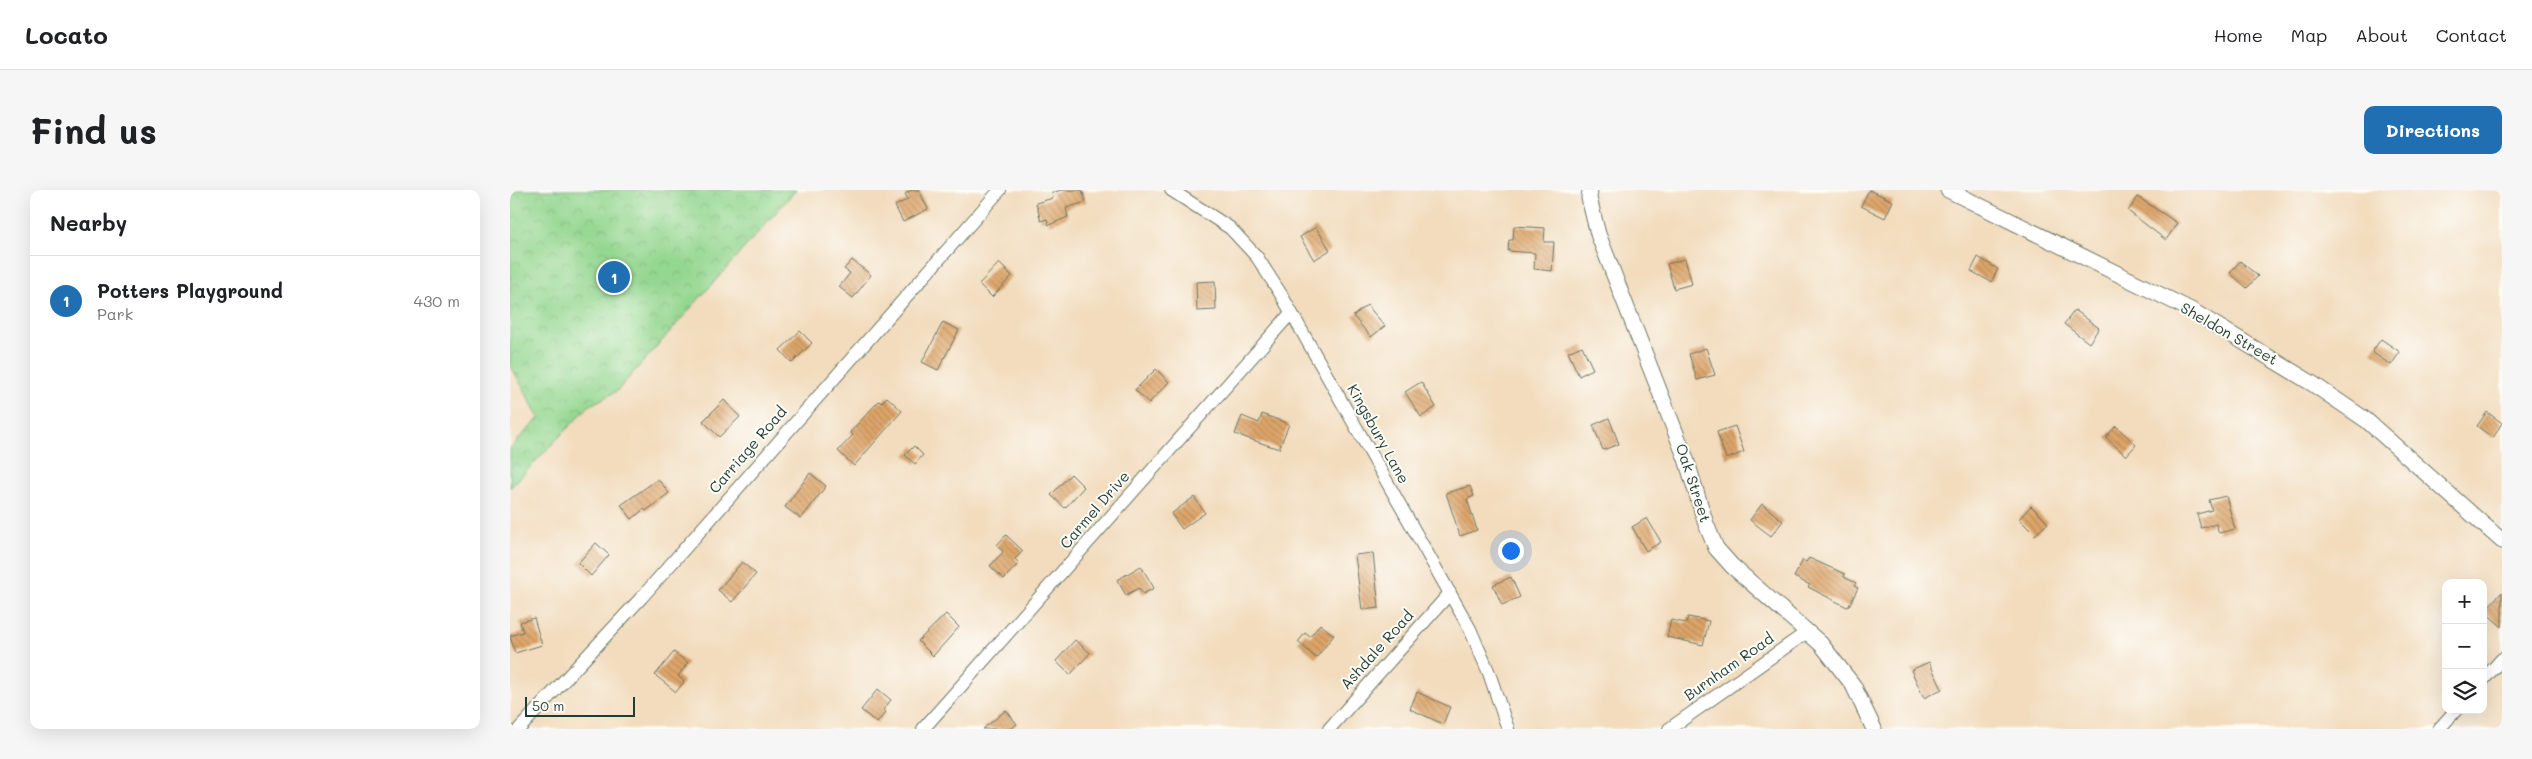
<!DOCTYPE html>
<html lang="en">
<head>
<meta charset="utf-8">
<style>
  body { margin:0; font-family:Mali,sans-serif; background:#f6f6f6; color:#202124 }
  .controls { position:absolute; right:15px; bottom:15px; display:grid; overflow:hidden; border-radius:10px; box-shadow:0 5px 20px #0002 }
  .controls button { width:45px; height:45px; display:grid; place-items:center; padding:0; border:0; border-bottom:1px solid #e0e0e0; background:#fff; color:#202124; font:25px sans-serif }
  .scale { position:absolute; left:15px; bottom:12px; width:110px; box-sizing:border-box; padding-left:5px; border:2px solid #1f3d34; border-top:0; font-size:14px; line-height:18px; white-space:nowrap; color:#1f3d34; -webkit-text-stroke:4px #fdfcf7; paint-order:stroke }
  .you { position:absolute; left:1000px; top:360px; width:18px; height:18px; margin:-12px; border:4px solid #fff; border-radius:50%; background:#1a73e8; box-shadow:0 0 0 8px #1a73e833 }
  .badge { display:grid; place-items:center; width:32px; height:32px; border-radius:50%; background:#1f6fb2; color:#fff; font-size:16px; font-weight:700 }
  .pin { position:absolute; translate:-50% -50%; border:2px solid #fff; box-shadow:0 1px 5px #0006 }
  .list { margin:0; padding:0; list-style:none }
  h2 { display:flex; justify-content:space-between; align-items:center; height:65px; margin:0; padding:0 20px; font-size:21px }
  h2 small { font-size:16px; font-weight:400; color:#757577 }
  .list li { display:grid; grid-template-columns:32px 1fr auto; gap:15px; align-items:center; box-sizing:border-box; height:90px; padding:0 20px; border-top:1px solid #e0e0e0 }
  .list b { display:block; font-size:19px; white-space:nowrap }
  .list p { margin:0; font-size:16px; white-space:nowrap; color:#757577 }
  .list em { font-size:16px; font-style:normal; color:#757577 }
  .icon { flex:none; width:28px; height:28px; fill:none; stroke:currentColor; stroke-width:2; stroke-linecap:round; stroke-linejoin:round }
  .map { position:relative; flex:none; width:1992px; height:539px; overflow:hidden; border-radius:10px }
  header { display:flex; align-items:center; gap:30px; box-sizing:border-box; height:70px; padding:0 25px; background:#fff; border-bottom:1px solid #e0e0e0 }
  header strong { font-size:24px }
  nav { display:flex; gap:28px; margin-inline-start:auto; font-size:18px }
  .intro { display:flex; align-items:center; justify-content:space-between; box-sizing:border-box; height:120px; padding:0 30px }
  h1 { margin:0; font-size:35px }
  .button { padding:12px 22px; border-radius:10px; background:#1f6fb2; color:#fff; font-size:18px; font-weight:700 }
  main { display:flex; gap:30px; padding:0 30px }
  aside { flex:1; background:#fff; border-radius:10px; box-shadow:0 5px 20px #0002 }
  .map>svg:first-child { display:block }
</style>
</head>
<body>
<header>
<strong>Locato</strong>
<nav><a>Home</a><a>Map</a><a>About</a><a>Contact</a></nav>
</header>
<div class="intro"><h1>Find us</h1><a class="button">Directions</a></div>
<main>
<aside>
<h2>Nearby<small></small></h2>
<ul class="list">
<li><span class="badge">1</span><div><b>Potters Playground</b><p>Park</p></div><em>430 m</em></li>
</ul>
</aside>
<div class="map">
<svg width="1992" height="539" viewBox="0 0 1992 539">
  <defs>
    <pattern id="park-crowns" width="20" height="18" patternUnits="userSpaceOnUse" patternTransform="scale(1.25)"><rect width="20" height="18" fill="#94d790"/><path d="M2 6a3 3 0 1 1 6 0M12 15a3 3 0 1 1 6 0" fill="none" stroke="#7fb97d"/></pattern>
    <pattern id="building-back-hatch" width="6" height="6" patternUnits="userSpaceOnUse" patternTransform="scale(1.25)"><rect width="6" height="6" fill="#dea569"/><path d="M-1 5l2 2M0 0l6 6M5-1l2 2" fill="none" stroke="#b38857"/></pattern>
  </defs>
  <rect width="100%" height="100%" fill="#fdfcf7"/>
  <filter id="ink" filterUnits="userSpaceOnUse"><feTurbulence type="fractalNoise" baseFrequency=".02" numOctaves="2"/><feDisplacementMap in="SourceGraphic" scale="10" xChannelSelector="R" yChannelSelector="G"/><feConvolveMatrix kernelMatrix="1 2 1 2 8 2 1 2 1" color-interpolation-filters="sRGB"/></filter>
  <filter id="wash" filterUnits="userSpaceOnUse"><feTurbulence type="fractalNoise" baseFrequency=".0096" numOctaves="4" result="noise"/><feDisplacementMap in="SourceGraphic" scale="20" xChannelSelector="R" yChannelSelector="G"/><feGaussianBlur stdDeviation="1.12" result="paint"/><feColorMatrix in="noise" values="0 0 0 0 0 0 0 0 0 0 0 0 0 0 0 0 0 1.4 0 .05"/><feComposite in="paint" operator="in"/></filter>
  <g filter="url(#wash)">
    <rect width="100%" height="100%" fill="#f2dcbd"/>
    <path fill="url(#park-crowns)" stroke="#5a8a62" d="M0,0H286L107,201L79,216L0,298V258L29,228L0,174Z"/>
    <g id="blocks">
      <g fill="url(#building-back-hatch)">
        <path d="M402,0H409L418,19L393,32L385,16L398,9L395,4Z"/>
        <path d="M551,0H572L576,12L556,18L558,27L539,35L537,29L531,31L526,13L543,8L542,3Z"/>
        <path d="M1359,0L1383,11L1375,28L1351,16Z"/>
        <path d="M1628,7L1667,33L1656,50L1618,21Z"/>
        <path d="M1004,36L1035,38L1034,52H1044L1042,81L1024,79L1025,63L998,61L999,50H1003Z"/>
        <path d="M806,37L820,60L804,70L790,47Z"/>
        <path d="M1468,67L1488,79L1481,92L1461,81Z"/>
        <path d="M1175,69L1182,94L1164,99L1157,74Z"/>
        <path d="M342,70L361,85L343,108L329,97L340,83L334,79Z"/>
        <path d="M1730,71L1748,86L1737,98L1720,83Z"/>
        <path d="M489,73L502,86L482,107L469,94Z"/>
        <path d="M705,91L706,120L687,121L686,92Z"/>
        <path d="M857,115L875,136L861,147L843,126Z"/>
        <path d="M1565,120L1589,138L1579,153L1554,134Z"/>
        <path d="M433,132L449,140L428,180L412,172Z"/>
        <path d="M290,141L302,153L282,173L270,160Z"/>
        <path d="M1871,149L1890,162L1881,175L1862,162Z"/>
        <path d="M1072,156L1083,179L1069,186L1058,162Z"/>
        <path d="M1196,158L1205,185L1187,190L1179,164Z"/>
        <path d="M646,179L659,192L639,213L625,200Z"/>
        <path d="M911,192L926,217L911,227L895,202Z"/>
        <path d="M377,207L392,221L344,276L328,261L343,245L340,242L369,211L371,213Z"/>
        <path d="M214,210L230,227L209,247L193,231Z"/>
        <path d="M1977,222L1992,233L1983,248L1967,236Z"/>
        <path d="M752,224L779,234L769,259L725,244L732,226L749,233Z"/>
        <path d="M1099,228L1109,254L1093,260L1083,235Z"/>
        <path d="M1225,236L1234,262L1216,269L1207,242Z"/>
        <path d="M1606,236L1626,255L1616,266L1596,247Z"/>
        <path d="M404,256L413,265L405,274L395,265Z"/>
        <path d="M300,283L316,296L291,329L275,317Z"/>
        <path d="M561,284L574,297L555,318L541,305Z"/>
        <path d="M148,289L159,303L136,321L134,319L122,329L111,315Z"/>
        <path d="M960,296L964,306L957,309L967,340L950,346L936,303Z"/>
        <path d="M1716,306L1725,339L1709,343L1706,334L1691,338L1687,324L1702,320L1699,310Z"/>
        <path d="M684,307L695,323L672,339L661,324Z"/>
        <path d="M1252,314L1273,331L1261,346L1240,330Z"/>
        <path d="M1521,316L1538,333L1525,345L1509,329Z"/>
        <path d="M1137,328L1151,352L1136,361L1122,337Z"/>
        <path d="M496,345L513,361L505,369L509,373L494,389L480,376L493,362L487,355Z"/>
        <path d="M86,353L99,365L81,386L68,373Z"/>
        <path d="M863,363L869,418L852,420L845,365Z"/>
        <path d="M1299,368L1335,384L1334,387L1346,393L1344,396L1348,398L1339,416L1337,417L1298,397L1300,395L1284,387L1293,370L1296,372Z"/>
        <path d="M232,372L246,384L222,412L208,400Z"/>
        <path d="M631,376L644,398L633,404L629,398L616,405L607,390Z"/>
        <path d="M1001,387L1010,407L992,415L983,395Z"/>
        <path d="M1992,402V437L1974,421Z"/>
        <path d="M436,424L449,437L423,466L408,451Z"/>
        <path d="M1178,427L1199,431L1193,455L1157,447L1161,430L1176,433Z"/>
        <path d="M24,428L32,455L5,463L0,446L13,442L10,432Z"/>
        <path d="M810,434L824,445L806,468L788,452L795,443L800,447Z"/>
        <path d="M565,450L580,463L560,485L546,471Z"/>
        <path d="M164,462L178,473L168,486L174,492L166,502L145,485Z"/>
        <path d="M1419,472L1432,499L1414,508L1401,480Z"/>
        <path d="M368,499L381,510L373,520L376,522L367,533L351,520Z"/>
        <path d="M907,502L940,517L933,534L900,519Z"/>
        <path d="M496,520L507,534L501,539H473Z"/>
      </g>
    </g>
  </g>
  <g filter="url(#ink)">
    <use href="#blocks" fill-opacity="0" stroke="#697564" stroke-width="1"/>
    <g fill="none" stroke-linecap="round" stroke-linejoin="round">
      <defs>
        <g id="minor">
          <path d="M661,0L720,38L747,67L772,106L960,439L979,483L998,539"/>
          <path d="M1973,490L1992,469"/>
          <path d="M9,539L132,407L490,0"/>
          <path d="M413,539L781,123"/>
          <path d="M819,539L940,403"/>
          <path d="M1159,539L1297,442"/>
          <path d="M1929,539L1946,520"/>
        </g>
        <g id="tertiary">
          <path d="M1080,0L1079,8L1088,44L1176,269L1196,334L1206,358L1222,376L1311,454L1343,495L1364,539"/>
          <path d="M1438,0L1681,120L1803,194L1856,230L1992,351"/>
        </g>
      </defs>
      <use href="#minor" stroke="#697564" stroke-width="14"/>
      <use href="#tertiary" stroke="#697564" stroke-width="17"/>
      <use href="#minor" stroke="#fff" stroke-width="12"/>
      <use href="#tertiary" stroke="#fff" stroke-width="15"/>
    </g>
  </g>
  <g text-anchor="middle" stroke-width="4" stroke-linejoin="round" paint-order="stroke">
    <g font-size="15" fill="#1f3d34" stroke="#fdfcf7">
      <text transform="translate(1719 144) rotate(30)" y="5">Sheldon Street</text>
      <text transform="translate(868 244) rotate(61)" y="5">Kingsbury Lane</text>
      <text transform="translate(238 260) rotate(-49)" y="5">Carriage Road</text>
      <text transform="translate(1183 293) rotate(72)" y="5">Oak Street</text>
      <text transform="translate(585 320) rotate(-49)" y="5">Carmel Drive</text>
      <text transform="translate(867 460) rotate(-48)" y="5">Ashdale Road</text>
      <text transform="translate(1219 477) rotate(-35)" y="5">Burnham Road</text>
    </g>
  </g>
</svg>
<div class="controls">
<button>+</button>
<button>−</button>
<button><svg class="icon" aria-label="layers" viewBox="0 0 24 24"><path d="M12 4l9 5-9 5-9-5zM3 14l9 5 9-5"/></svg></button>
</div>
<div class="scale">50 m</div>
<div class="you"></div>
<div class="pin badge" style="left:104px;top:87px">1</div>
</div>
</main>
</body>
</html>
